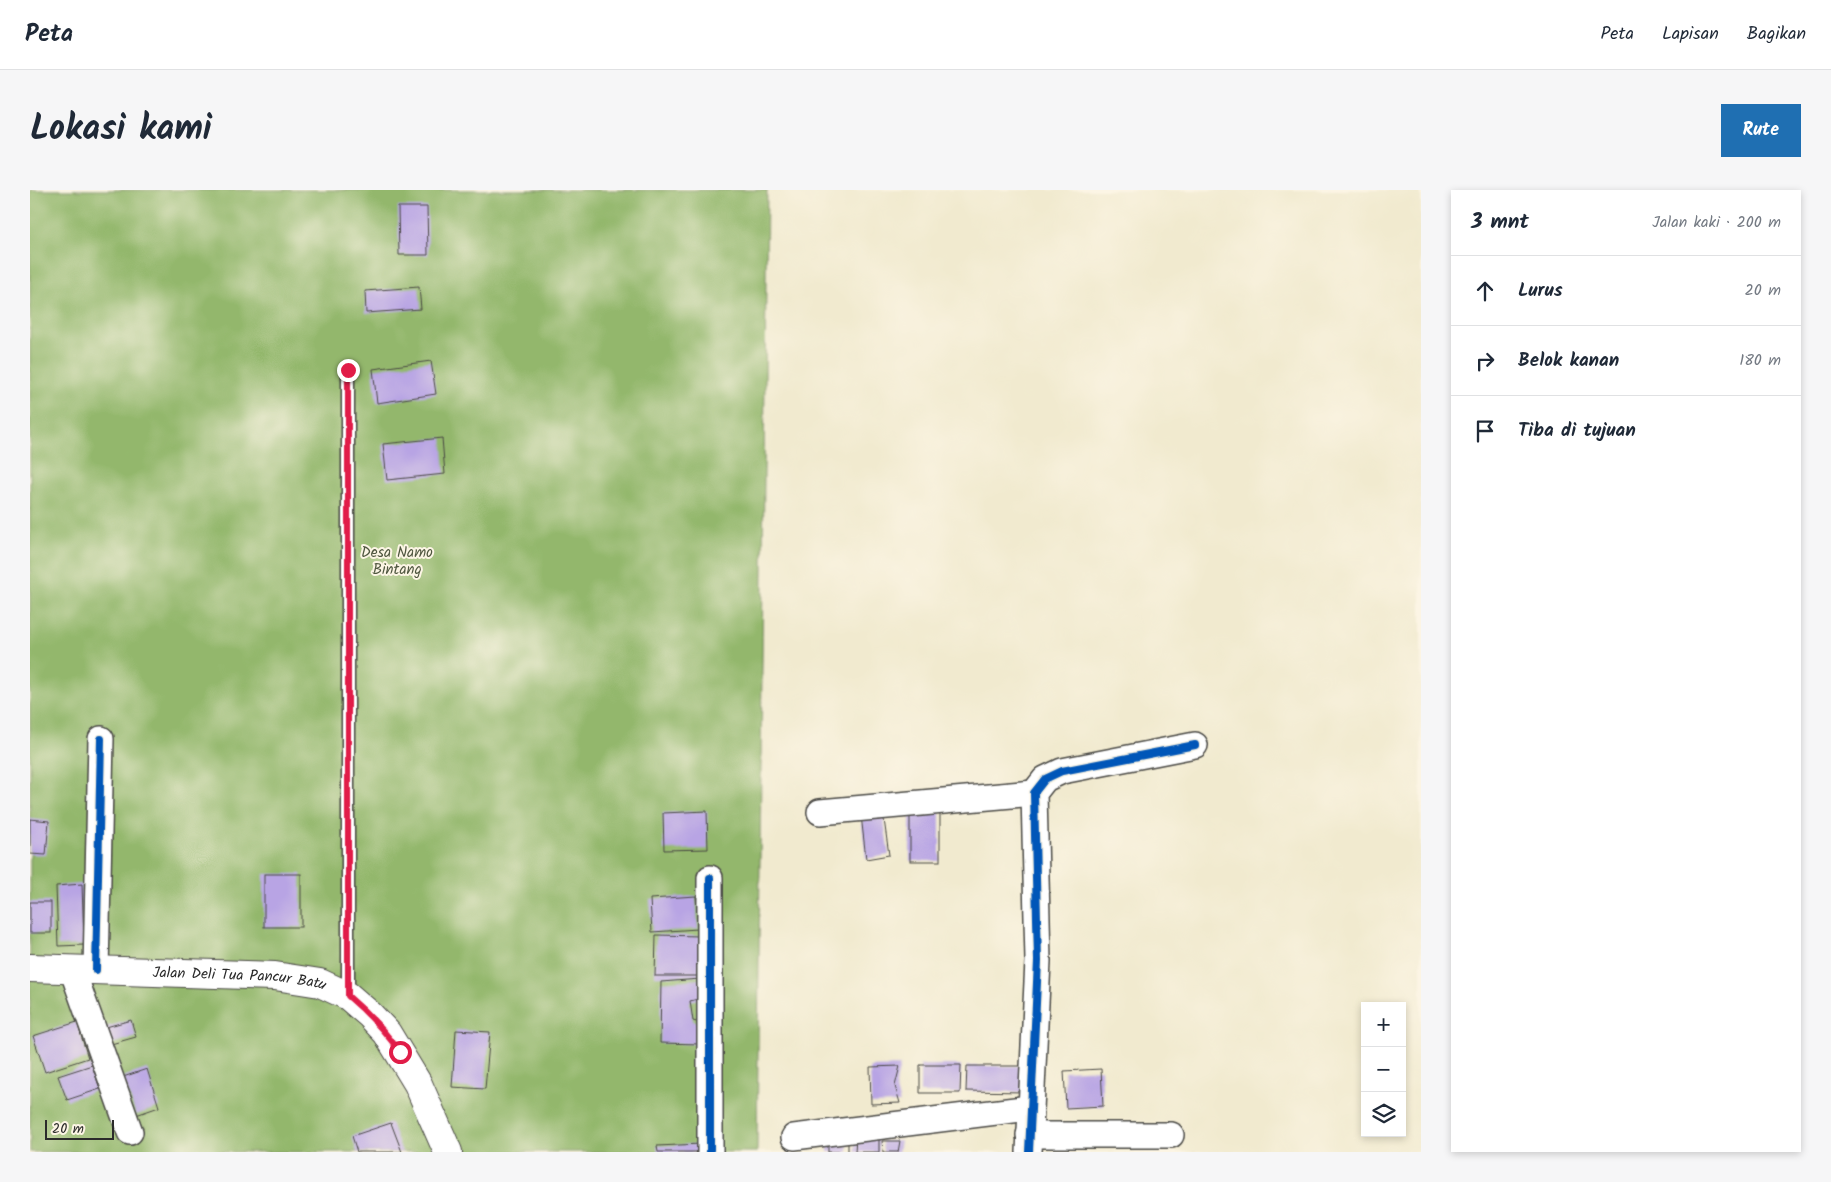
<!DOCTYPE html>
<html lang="id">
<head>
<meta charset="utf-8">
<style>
  body { margin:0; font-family:Kalam,sans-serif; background:#f6f6f7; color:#1f2937 }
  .controls { position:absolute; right:15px; bottom:15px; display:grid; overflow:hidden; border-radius:0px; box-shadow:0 2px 8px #0003 }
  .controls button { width:45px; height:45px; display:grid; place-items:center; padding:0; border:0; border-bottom:1px solid #e0e1e3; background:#fff; color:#1f2937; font:25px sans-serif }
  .scale { position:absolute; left:15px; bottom:12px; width:69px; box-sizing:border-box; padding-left:5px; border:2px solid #2b2b2b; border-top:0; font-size:14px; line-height:18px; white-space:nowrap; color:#2b2b2b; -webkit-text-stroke:4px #fcf5e5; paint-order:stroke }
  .stop { position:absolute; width:15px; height:15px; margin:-11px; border:4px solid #e11d48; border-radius:50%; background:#fff }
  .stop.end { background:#e11d48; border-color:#fff; box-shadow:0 1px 5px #0008 }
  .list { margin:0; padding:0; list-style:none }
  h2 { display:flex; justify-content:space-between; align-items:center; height:65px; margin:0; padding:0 20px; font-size:21px }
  h2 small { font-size:16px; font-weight:400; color:#747a83 }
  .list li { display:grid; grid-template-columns:32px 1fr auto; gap:15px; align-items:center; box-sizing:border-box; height:70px; padding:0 20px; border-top:1px solid #e0e1e3 }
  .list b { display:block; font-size:19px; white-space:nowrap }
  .list em { font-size:16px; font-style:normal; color:#747a83 }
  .icon { flex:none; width:28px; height:28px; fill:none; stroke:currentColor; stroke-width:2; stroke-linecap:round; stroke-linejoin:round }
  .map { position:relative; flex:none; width:1391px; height:962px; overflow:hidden; border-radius:0px }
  header { display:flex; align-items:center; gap:30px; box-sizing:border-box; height:70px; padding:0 25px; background:#fff; border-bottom:1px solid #e0e1e3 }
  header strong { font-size:24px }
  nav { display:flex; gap:28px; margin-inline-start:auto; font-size:18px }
  .intro { display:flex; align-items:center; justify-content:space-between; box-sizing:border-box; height:120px; padding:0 30px }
  h1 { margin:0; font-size:35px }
  .button { padding:12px 22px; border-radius:0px; background:#1f6fb2; color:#fff; font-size:18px; font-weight:700 }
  main { display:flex; gap:30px; padding:0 30px }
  aside { flex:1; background:#fff; border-radius:0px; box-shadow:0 2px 8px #0003 }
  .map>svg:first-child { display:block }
</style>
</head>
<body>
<header>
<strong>Peta</strong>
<nav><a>Peta</a><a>Lapisan</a><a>Bagikan</a></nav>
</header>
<div class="intro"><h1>Lokasi kami</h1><a class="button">Rute</a></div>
<main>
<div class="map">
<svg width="1391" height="962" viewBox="0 0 1391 962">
  <rect width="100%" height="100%" fill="#fcf5e5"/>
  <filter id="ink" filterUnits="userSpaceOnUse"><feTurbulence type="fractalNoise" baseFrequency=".02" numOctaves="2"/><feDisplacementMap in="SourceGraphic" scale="10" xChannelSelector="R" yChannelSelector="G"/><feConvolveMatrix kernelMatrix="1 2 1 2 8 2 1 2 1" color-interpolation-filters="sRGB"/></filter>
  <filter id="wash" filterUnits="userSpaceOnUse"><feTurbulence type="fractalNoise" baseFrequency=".0096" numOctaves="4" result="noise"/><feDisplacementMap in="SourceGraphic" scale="20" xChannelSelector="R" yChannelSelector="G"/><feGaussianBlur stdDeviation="1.12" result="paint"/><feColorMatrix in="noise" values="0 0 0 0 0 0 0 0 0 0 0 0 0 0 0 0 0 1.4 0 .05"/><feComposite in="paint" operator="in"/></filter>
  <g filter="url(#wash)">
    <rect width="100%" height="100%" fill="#f1eacf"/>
    <path fill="#93b76c" stroke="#5f714c" d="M0,0H737L727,962H0Z"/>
    <g id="blocks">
      <g fill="#b8a4e4">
        <path d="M368,17H397L398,65H369Z"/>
        <path d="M389,97L391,119L336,123L335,101Z"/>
        <path d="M401,171L406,204L347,213L343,179Z"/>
        <path d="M412,248L415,284L357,290L353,254Z"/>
        <rect x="880" y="619" width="30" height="52"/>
        <path d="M677,621L678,659L634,660L633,623Z"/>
        <path d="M853,622L859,665L836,669L831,625Z"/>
        <path d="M0,629L19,631L16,665L0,664Z"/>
        <rect x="234" y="684" width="37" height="53"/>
        <path d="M52,694L54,755L28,756L26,696Z"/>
        <path d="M666,706L668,739L622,742L620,709Z"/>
        <rect x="0" y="712" width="21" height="31"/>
        <path d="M626,745L670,746L669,786H625Z"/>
        <path d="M670,789L672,808L660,811L663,831L670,833V854L630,853L631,792Z"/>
        <path d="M101,830L106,847L74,856L69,839Z"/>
        <path d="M47,832L58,868L15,882L3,846Z"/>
        <path d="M426,840L460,842L455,899L422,897Z"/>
        <path d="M62,875L70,899L37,910L28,886Z"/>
        <path d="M890,875H931L930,903H890Z"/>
        <path d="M870,876L865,896L870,913L841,914L840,877Z"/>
        <path d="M937,876H993V902L936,901Z"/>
        <path d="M117,879L129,917L106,925L93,887Z"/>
        <path d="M1071,879L1073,916L1036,918L1034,881Z"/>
        <path d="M361,933L372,962H327L322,946Z"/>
        <rect x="798" y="945" width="20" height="17"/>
        <path d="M826,946L849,947V962H825Z"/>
        <path d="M852,951H870L868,962H853Z"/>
        <path d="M671,954V962H628L627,956Z"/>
      </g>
    </g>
  </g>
  <g filter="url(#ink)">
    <use href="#blocks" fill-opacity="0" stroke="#494844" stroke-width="1"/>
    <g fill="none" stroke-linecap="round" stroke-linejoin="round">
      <defs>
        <path id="service" d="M318,806V180"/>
        <g id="minor">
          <path d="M790,622L1004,603"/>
          <path d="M680,688V962"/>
          <path d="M42,779L100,942"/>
          <path d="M66,780L71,549"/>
          <path d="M999,945H1141"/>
          <path d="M764,947L1000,918"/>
          <path d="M999,962L1008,771L1004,603L1015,589L1032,581L1165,555"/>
        </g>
        <g id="secondary">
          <path id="s1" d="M0,778L245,786L290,793L318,806L340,825L357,843L388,894L418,962"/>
        </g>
      </defs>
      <use href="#service" stroke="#494844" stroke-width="15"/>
      <use href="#minor" stroke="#494844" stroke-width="28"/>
      <use href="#secondary" stroke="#494844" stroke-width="30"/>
      <use href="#service" stroke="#fff" stroke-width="12"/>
      <use href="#minor" stroke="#fff" stroke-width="25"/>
      <use href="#secondary" stroke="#fff" stroke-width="28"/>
      <defs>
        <g id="cycleway">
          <path d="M680,688V962"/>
          <path d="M66,780L71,549"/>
          <path d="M999,962L1008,771L1004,603L1015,589L1032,581L1165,555"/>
        </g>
      </defs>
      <use href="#cycleway" stroke="#fcf5e5" stroke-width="11"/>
      <use href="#cycleway" stroke="#0057b8" stroke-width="8"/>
    </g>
  </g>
  <g fill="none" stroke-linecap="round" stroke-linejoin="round" filter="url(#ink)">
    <path stroke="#e11d48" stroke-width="6" d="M318,180V806C338,823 354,840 370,862"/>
  </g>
  <g text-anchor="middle" stroke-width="4" stroke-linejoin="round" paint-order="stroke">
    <g font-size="15" fill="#4f563f" stroke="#fcf5e5">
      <text x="367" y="367">Desa Namo<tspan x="367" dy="17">Bintang</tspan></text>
    </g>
    <g font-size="15" fill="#2b2b2b" stroke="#fcf5e5">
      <text dy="5" stroke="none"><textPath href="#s1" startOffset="210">Jalan Deli Tua Pancur Batu</textPath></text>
    </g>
  </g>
</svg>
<div class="controls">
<button>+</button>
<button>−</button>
<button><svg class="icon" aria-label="layers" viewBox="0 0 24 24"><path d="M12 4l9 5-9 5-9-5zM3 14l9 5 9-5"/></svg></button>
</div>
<div class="scale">20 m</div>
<div class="stop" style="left:370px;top:862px"></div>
<div class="stop end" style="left:318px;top:180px"></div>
</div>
<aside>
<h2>3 mnt<small>Jalan kaki · 200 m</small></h2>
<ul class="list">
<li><svg class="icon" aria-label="ahead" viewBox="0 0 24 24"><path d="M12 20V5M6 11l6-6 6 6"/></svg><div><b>Lurus</b></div><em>20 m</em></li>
<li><svg class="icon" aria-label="right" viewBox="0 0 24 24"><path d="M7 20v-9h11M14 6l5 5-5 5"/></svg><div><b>Belok kanan</b></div><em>180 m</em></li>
<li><svg class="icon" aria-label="arrive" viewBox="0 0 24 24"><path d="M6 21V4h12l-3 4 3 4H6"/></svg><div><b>Tiba di tujuan</b></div></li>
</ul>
</aside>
</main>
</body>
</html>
